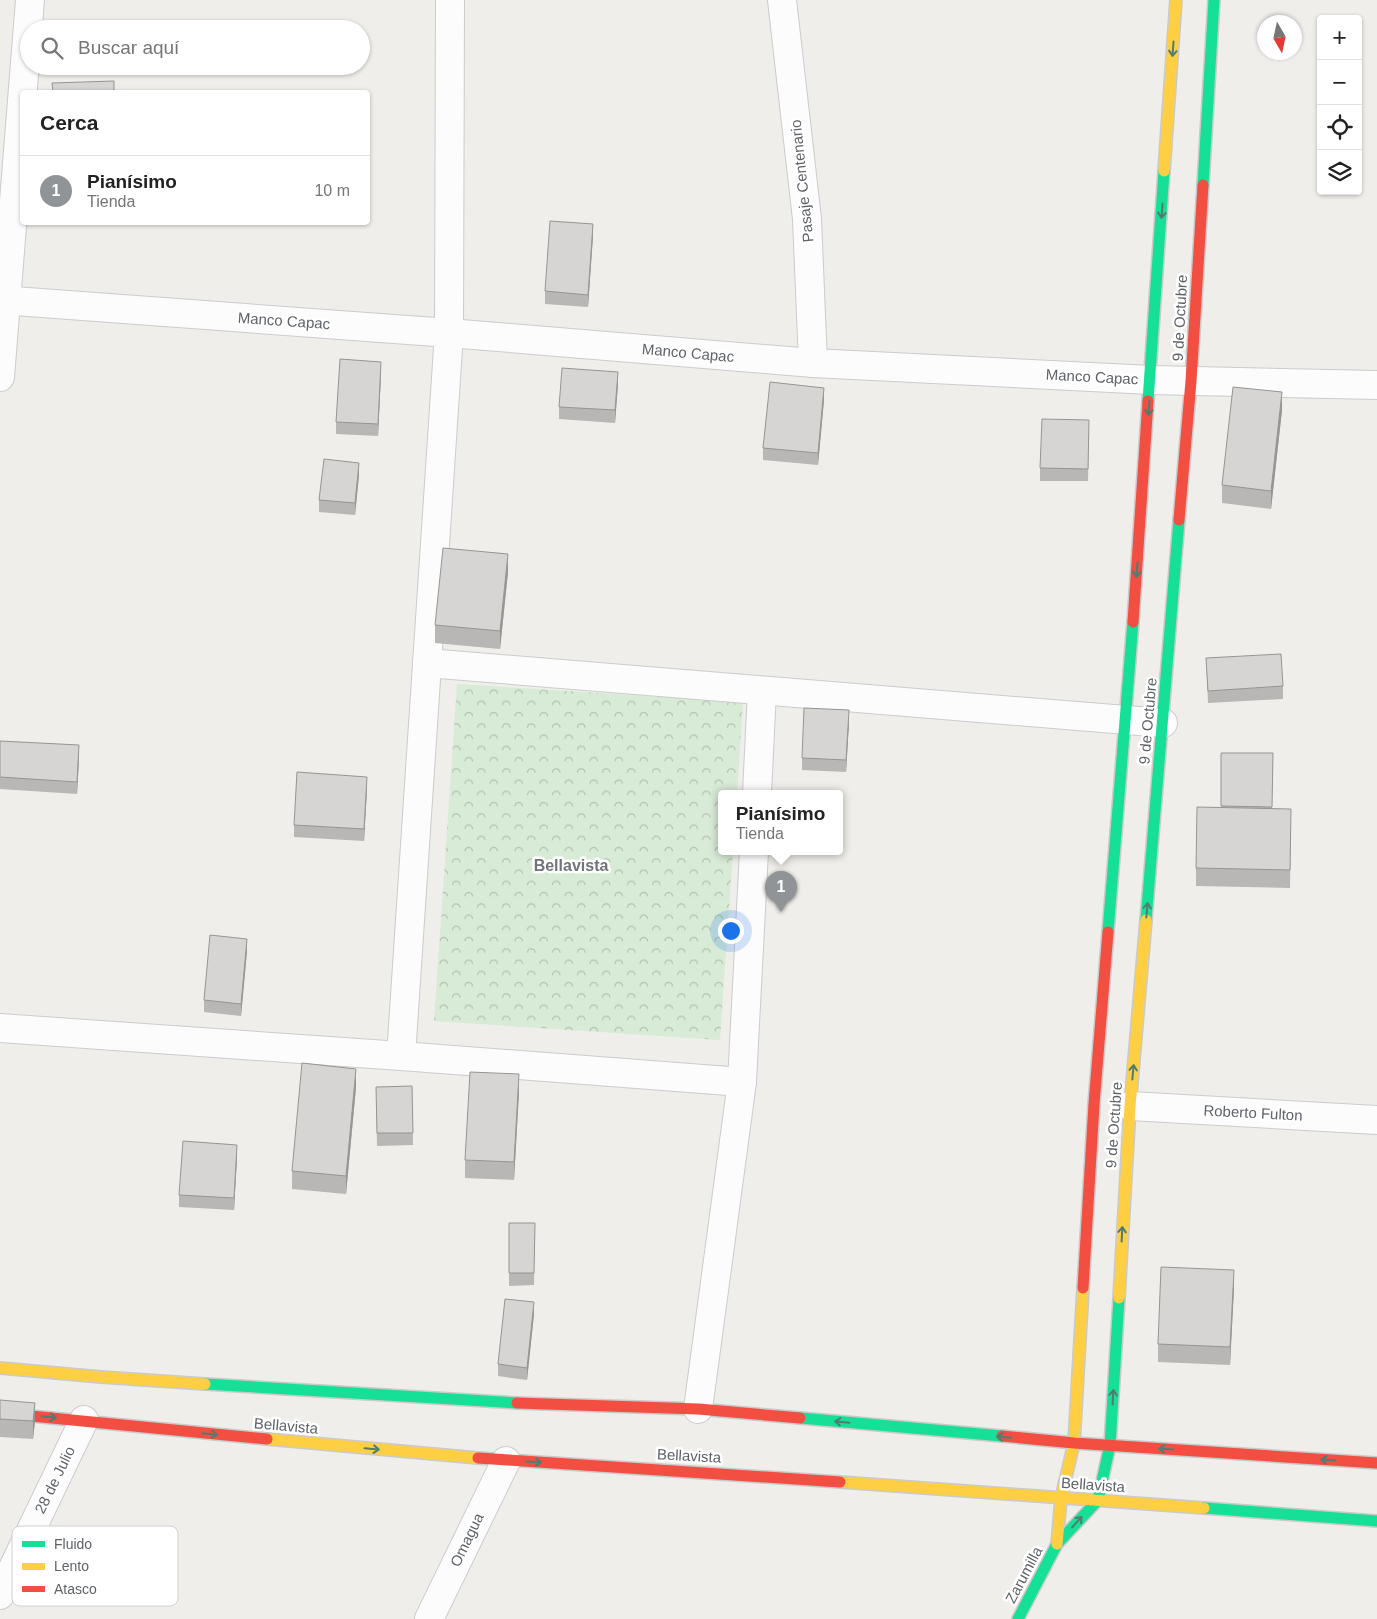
<!DOCTYPE html>
<html lang="es">
<head>
<meta charset="utf-8">
<style>
  body { margin:0; font-family:Helvetica,sans-serif; background:#f6f6f6; color:#222 }
  .controls { position:absolute; right:15px; top:15px; display:grid; overflow:hidden; border-radius:5px; box-shadow:0 1px 4px #0004 }
  .controls button { width:45px; height:45px; display:grid; place-items:center; padding:0; border:0; border-bottom:1px solid #e0e0e0; background:#fff; color:#222; font:25px sans-serif }
  .compass { position:absolute; left:1257px; top:15px; width:45px; height:45px; border-radius:50%; background:#fff; box-shadow:0 1px 4px #0004; rotate:171deg }
  .you { position:absolute; left:730px; top:930px; width:18px; height:18px; margin:-12px; border:4px solid #fff; border-radius:50%; background:#1a73e8; box-shadow:0 0 0 8px #1a73e833 }
  .badge { display:grid; place-items:center; width:32px; height:32px; border-radius:50%; background:#919496; color:#fff; font-size:16px; font-weight:700 }
  .pin { position:absolute; translate:-50% -41px; filter:drop-shadow(0 1px 2px #0008) }
  .pin::after { content:''; position:absolute; top:26px; width:18px; height:15px; background:inherit; clip-path:polygon(0 0,100% 0,50% 100%) }
  .popup { position:absolute; left:718px; top:790px; width:125px; height:65px; box-sizing:border-box; display:grid; place-content:center; border-radius:5px; background:#fff; filter:drop-shadow(0 1px 4px #0005); font-size:16px; white-space:nowrap; color:#767676 }
  .popup b { font-size:19px; color:#222 }
  .popup::after { content:''; position:absolute; left:50%; top:100%; margin-left:-10px; border:10px solid transparent; border-top-color:#fff }
  .list { margin:0; padding:0; list-style:none }
  h2 { display:flex; justify-content:space-between; align-items:center; height:65px; margin:0; padding:0 20px; font-size:21px }
  h2 small { font-size:16px; font-weight:400; color:#767676 }
  .list li { display:grid; grid-template-columns:32px 1fr auto; gap:15px; align-items:center; box-sizing:border-box; height:70px; padding:0 20px; border-top:1px solid #e0e0e0 }
  .list b { display:block; font-size:19px; white-space:nowrap }
  .list p { margin:0; font-size:16px; white-space:nowrap; color:#767676 }
  .list em { font-size:16px; font-style:normal; color:#767676 }
  .icon { flex:none; width:28px; height:28px; fill:none; stroke:currentColor; stroke-width:2; stroke-linecap:round; stroke-linejoin:round }
  .map { position:relative; flex:none; width:1377px; height:1619px; overflow:hidden }
  .search { position:absolute; background:#fff; box-shadow:0 1px 4px #0004; left:20px; top:20px; width:350px; height:55px; display:flex; align-items:center; gap:12px; box-sizing:border-box; padding:0 18px; border-radius:28px; color:#767676; font-size:19px }
  .panel { position:absolute; background:#fff; box-shadow:0 1px 4px #0004; left:20px; top:90px; width:350px; height:135px; border-radius:5px }
  .map>svg:first-child { display:block }
</style>
</head>
<body>
<div class="map">
<svg width="1377" height="1619" viewBox="0 0 1377 1619">
  <defs>
    <pattern id="park-crowns" width="20" height="18" patternUnits="userSpaceOnUse" patternTransform="scale(1.25)"><rect width="20" height="18" fill="#d8ebd6"/><path d="M2 6a3 3 0 1 1 6 0M12 15a3 3 0 1 1 6 0" fill="none" stroke="#b2c2b1"/></pattern>
  </defs>
  <rect width="100%" height="100%" fill="#efeeea"/>
  <path fill="url(#park-crowns)" d="M457,684L743,702L737,793H722V851H733L720,1040L434,1021Z"/>
  <g fill="none" stroke-linecap="round" stroke-linejoin="round">
    <defs>
      <g id="street">
        <path d="M782,0L807,219L813,363"/>
        <path d="M0,300L449,333L813,363L1151,380L1377,385"/>
        <path d="M0,377L30,0"/>
        <path d="M427,663L1163,723"/>
        <path d="M757,793L762,691"/>
        <path d="M0,1028L401,1056L742,1082"/>
        <path d="M401,1056L449,333L450,0"/>
        <path d="M1130,1106L1377,1120"/>
        <path d="M698,1409L742,1082L754,851"/>
        <path d="M0,1595L84,1420"/>
        <path d="M429,1619L506,1461"/>
      </g>
      <g id="fast">
        <path d="M1203,185L1214,0"/>
        <path d="M1148,401L1164,171"/>
        <path d="M1146,920L1179,520"/>
        <path d="M1108,932L1133,622"/>
        <path d="M205,1384L517,1403"/>
        <path d="M800,1418L1002,1436"/>
        <path d="M1204,1508L1377,1521"/>
        <path d="M1018,1619L1057,1544L1098,1500L1110,1445L1119,1298"/>
      </g>
      <g id="slow">
        <path d="M1164,171L1176,0"/>
        <path d="M1119,1298L1130,1106L1146,920"/>
        <path d="M0,1368L101,1377L205,1384"/>
        <path d="M267,1439L478,1458"/>
        <path d="M840,1482L1204,1508"/>
        <path d="M1057,1544L1061,1498L1074,1443L1083,1288"/>
      </g>
      <g id="jam">
        <path d="M1179,520L1191,381L1203,185"/>
        <path d="M1133,622L1148,401"/>
        <path d="M1083,1288L1094,1104L1108,932"/>
        <path d="M517,1403L698,1409L800,1418"/>
        <path d="M0,1413L267,1439"/>
        <path d="M1002,1436L1074,1443L1377,1463"/>
        <path d="M478,1458L840,1482"/>
      </g>
    </defs>
    <use href="#street" stroke="#cbcccc" stroke-width="30"/>
    <use href="#fast" stroke="#cacacb" stroke-width="14"/>
    <use href="#slow" stroke="#cacacb" stroke-width="14"/>
    <use href="#jam" stroke="#cacacb" stroke-width="14"/>
    <use href="#street" stroke="#fdfcfc" stroke-width="28"/>
    <use href="#fast" stroke="#16e098" stroke-width="11"/>
    <use href="#slow" stroke="#ffcf43" stroke-width="11"/>
    <use href="#jam" stroke="#f24e42" stroke-width="11"/>
  </g>
  <g fill="#b8b7b5">
    <path d="M593,236L588,307L545,304V291Z"/>
    <path d="M381,374L378,436L336,434V422Z"/>
    <path d="M618,384L615,423L559,419V407Z"/>
    <path d="M824,400L818,465L763,460V448Z"/>
    <path d="M1282,410L1271,509L1222,503V485Z"/>
    <path d="M1089,432L1088,481H1040V468Z"/>
    <path d="M359,475L355,515L319,512V500Z"/>
    <path d="M508,572L500,649L435,643V625Z"/>
    <path d="M1206,658L1283,686V699L1208,703Z"/>
    <path d="M849,723L846,772L802,770V758Z"/>
    <path d="M0,741L79,758L77,794L0,789Z"/>
    <path d="M1221,753H1273L1272,808L1291,827L1290,888L1196,886V868L1221,807Z"/>
    <path d="M367,789L364,841L294,837V825Z"/>
    <path d="M247,951L241,1016L204,1012V1000Z"/>
    <path d="M412,1086L413,1145L377,1146L376,1099Z"/>
    <path d="M356,1087L346,1194L292,1189V1171Z"/>
    <path d="M519,1092L514,1180L465,1178V1160Z"/>
    <path d="M237,1157L234,1210L179,1207V1195Z"/>
    <path d="M509,1223H535L534,1285L509,1286Z"/>
    <path d="M1234,1288L1230,1365L1158,1362V1344Z"/>
    <path d="M534,1314L527,1380L498,1376V1364Z"/>
    <path d="M0,1400L35,1421L33,1439L0,1437Z"/>
  </g>
  <g fill="#969594">
    <path d="M593,224V236L588,307V295Z"/>
    <path d="M381,362V374L378,436V424Z"/>
    <path d="M618,372V384L615,423V410Z"/>
    <path d="M824,388V400L818,465V453Z"/>
    <path d="M1282,392V410L1271,509V491Z"/>
    <path d="M359,463V475L355,515V503Z"/>
    <path d="M508,554V572L500,649V631Z"/>
    <path d="M849,710V723L846,772V760Z"/>
    <path d="M79,745V758L77,794V782Z"/>
    <path d="M367,777V789L364,841V829Z"/>
    <path d="M247,939V951L241,1016V1004Z"/>
    <path d="M356,1069V1087L346,1194V1176Z"/>
    <path d="M519,1074V1092L514,1180V1162Z"/>
    <path d="M237,1145V1157L234,1210V1198Z"/>
    <path d="M1234,1270V1288L1230,1365V1347Z"/>
    <path d="M534,1302V1314L527,1380V1368Z"/>
    <path d="M35,1403V1421L33,1439V1421Z"/>
  </g>
  <g fill="#d6d5d3" stroke="#969594">
    <path d="M114,81V92H53L52,83Z"/>
    <path d="M550,221L593,224L588,295L545,291Z"/>
    <path d="M340,359L381,362L378,424L336,422Z"/>
    <path d="M562,368L618,372L615,410L559,407Z"/>
    <path d="M770,382L824,388L818,453L763,448Z"/>
    <path d="M1233,387L1282,392L1271,491L1222,485Z"/>
    <path d="M1042,419L1089,420L1088,469L1040,468Z"/>
    <path d="M324,459L359,463L355,503L319,500Z"/>
    <path d="M443,548L508,554L500,631L435,625Z"/>
    <path d="M1281,654L1283,686L1208,691L1206,658Z"/>
    <path d="M804,708L849,710L846,760L802,758Z"/>
    <path d="M0,741L79,745L77,782L0,777Z"/>
    <path d="M1221,753H1273L1272,807L1221,806Z"/>
    <path d="M297,772L367,777L364,829L294,825Z"/>
    <path d="M1197,807L1291,809L1290,870L1196,868Z"/>
    <path d="M210,935L247,939L241,1004L204,1000Z"/>
    <path d="M302,1063L356,1069L346,1176L292,1171Z"/>
    <path d="M470,1072L519,1074L514,1162L465,1160Z"/>
    <path d="M412,1086L413,1133H377L376,1087Z"/>
    <path d="M183,1141L237,1145L234,1198L179,1195Z"/>
    <path d="M509,1223H535L534,1273H509Z"/>
    <path d="M1161,1267L1234,1270L1230,1347L1158,1344Z"/>
    <path d="M505,1299L534,1302L527,1368L498,1364Z"/>
    <path d="M0,1400L35,1403L33,1421L0,1419Z"/>
  </g>
  <defs><path id="oneway-shaft" d="M-6 0H5M1.5-3L5.5 0L1.5 3" fill="none" stroke-width="1.6" stroke-linecap="round" stroke-linejoin="round" transform="scale(1.25)"/></defs>
  <g stroke="#507c72">
    <use href="#oneway-shaft" transform="translate(1173 49) rotate(94)"/>
    <use href="#oneway-shaft" transform="translate(1162 211) rotate(94)"/>
    <use href="#oneway-shaft" transform="translate(1149 408) rotate(94)"/>
    <use href="#oneway-shaft" transform="translate(1137 570) rotate(94)"/>
    <use href="#oneway-shaft" transform="translate(1147 910) rotate(-85)"/>
    <use href="#oneway-shaft" transform="translate(1133 1072) rotate(-85)"/>
    <use href="#oneway-shaft" transform="translate(1122 1234) rotate(-87)"/>
    <use href="#oneway-shaft" transform="translate(1113 1397) rotate(-87)"/>
    <use href="#oneway-shaft" transform="translate(49 1417) rotate(5)"/>
    <use href="#oneway-shaft" transform="translate(842 1422) rotate(-175)"/>
    <use href="#oneway-shaft" transform="translate(210 1434) rotate(5)"/>
    <use href="#oneway-shaft" transform="translate(1004 1437) rotate(-175)"/>
    <use href="#oneway-shaft" transform="translate(372 1449) rotate(5)"/>
    <use href="#oneway-shaft" transform="translate(1166 1449) rotate(-176)"/>
    <use href="#oneway-shaft" transform="translate(1328 1460) rotate(-176)"/>
    <use href="#oneway-shaft" transform="translate(534 1462) rotate(3)"/>
    <use href="#oneway-shaft" transform="translate(1077 1522) rotate(-48)"/>
  </g>
  <g text-anchor="middle" stroke-width="5" stroke-linejoin="round" paint-order="stroke">
    <g font-size="15" fill="#5f6368" stroke="#fff">
      <text transform="translate(802 181) rotate(-96)" y="5">Pasaje Centenario</text>
      <text transform="translate(1180 318) rotate(-87)" y="5">9 de Octubre</text>
      <text transform="translate(284 321) rotate(4)" y="5">Manco Capac</text>
      <text transform="translate(688 353) rotate(5)" y="5">Manco Capac</text>
      <text transform="translate(1092 377) rotate(3)" y="5">Manco Capac</text>
      <text transform="translate(1148 721) rotate(-85)" y="5">9 de Octubre</text>
      <text transform="translate(1253 1113) rotate(3)" y="5">Roberto Fulton</text>
      <text transform="translate(1114 1125) rotate(-86)" y="5">9 de Octubre</text>
      <text transform="translate(286 1426) rotate(5)" y="5">Bellavista</text>
      <text transform="translate(689 1456) rotate(3)" y="5">Bellavista</text>
      <text transform="translate(55 1480) rotate(-64)" y="5">28 de Julio</text>
      <text transform="translate(1093 1485) rotate(4)" y="5">Bellavista</text>
      <text transform="translate(467 1540) rotate(-64)" y="5">Omagua</text>
      <text transform="translate(1024 1575) rotate(-62)" y="5">Zarumilla</text>
    </g>
    <g font-size="16" font-weight="bold" fill="#70757a" stroke="#fff">
      <text x="571" y="871">Bellavista</text>
    </g>
  </g>
  <rect x="12" y="1526" width="166" height="80" rx="8" fill="#fff" stroke="#cfd0d2" stroke-width="1"/>
  <rect x="22" y="1541" width="23" height="6" fill="#16e098"/>
  <rect x="22" y="1563" width="23" height="7" fill="#ffcf43"/>
  <rect x="22" y="1586" width="23" height="6" fill="#f24e42"/>
  <g font-size="14" fill="#5f6368">
    <text x="54" y="1549">Fluido</text>
    <text x="54" y="1571">Lento</text>
    <text x="54" y="1594">Atasco</text>
  </g>
</svg>
<div class="controls">
<button>+</button>
<button>−</button>
<button><svg class="icon" aria-label="locate" viewBox="0 0 24 24"><circle cx="12" cy="12" r="6"/><path d="M12 2v4M12 18v4M2 12h4M18 12h4"/></svg></button>
<button><svg class="icon" aria-label="layers" viewBox="0 0 24 24"><path d="M12 4l9 5-9 5-9-5zM3 14l9 5 9-5"/></svg></button>
</div>
<svg class="compass" viewBox="-18 -18 36 36"><path d="M0-13l5 13h-10z" fill="#e53935"/><path d="M0 13l5-13h-10z" fill="#767676"/></svg>
<div class="you"></div>
<div class="pin badge" style="left:781px;top:912px">1</div>
<div class="popup"><b>Pianísimo</b>Tienda</div>
<div class="search"><svg class="icon" aria-label="search" viewBox="0 0 24 24"><circle cx="10" cy="10" r="6"/><path d="M15 15l6 6"/></svg>Buscar aquí</div>
<section class="panel">
<h2>Cerca<small></small></h2>
<ul class="list">
<li><span class="badge">1</span><div><b>Pianísimo</b><p>Tienda</p></div><em>10 m</em></li>
</ul>
</section>
</div>
</body>
</html>
